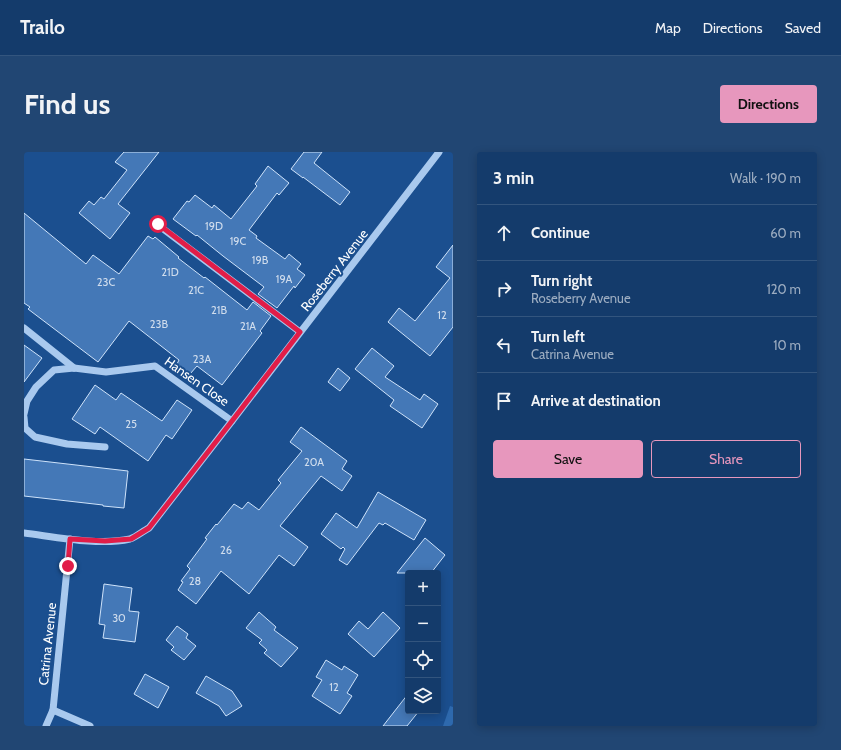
<!DOCTYPE html>
<html lang="en">
<head>
<meta charset="utf-8">
<style>
  body { margin:0; font-family:Cabin,sans-serif; background:#214673; color:#f1f3f6 }
  .controls { position:absolute; right:12px; bottom:12px; display:grid; overflow:hidden; border-radius:4px; box-shadow:0 2px 10px #0003 }
  .controls button { width:36px; height:36px; display:grid; place-items:center; padding:0; border:0; border-bottom:1px solid #33557e; background:#143b6b; color:#f1f3f6; font:20px sans-serif }
  .stop { position:absolute; width:12px; height:12px; margin:-9px; border:3px solid #e11d48; border-radius:50%; background:#fff }
  .stop.end { background:#e11d48; border-color:#fff; box-shadow:0 1px 4px #0008 }
  .list { margin:0; padding:0; list-style:none }
  h2 { display:flex; justify-content:space-between; align-items:center; height:52px; margin:0; padding:0 16px; font-size:17px }
  h2 small { font-size:13px; font-weight:400; color:#9dadc1 }
  .list li { display:grid; grid-template-columns:26px 1fr auto; gap:12px; align-items:center; box-sizing:border-box; height:56px; padding:0 16px; border-top:1px solid #33557e }
  .list b { display:block; font-size:15px; white-space:nowrap }
  .list p { margin:0; font-size:13px; white-space:nowrap; color:#9dadc1 }
  .list em { font-size:13px; font-style:normal; color:#9dadc1 }
  .actions { display:flex; gap:8px; padding:12px 16px }
  .actions a { flex:1; padding:9px 0; border:1px solid #e797bd; border-radius:4px; text-align:center; font-size:14px; color:#e797bd }
  .actions .main { background:#e797bd; color:#111 }
  .icon { flex:none; width:22px; height:22px; fill:none; stroke:currentColor; stroke-width:2; stroke-linecap:round; stroke-linejoin:round }
  .map { position:relative; flex:none; width:429px; height:574px; overflow:hidden; border-radius:4px }
  header { display:flex; align-items:center; gap:24px; box-sizing:border-box; height:56px; padding:0 20px; background:#143b6b; border-bottom:1px solid #33557e }
  header strong { font-size:19px }
  nav { display:flex; gap:22px; margin-inline-start:auto; font-size:14px }
  .intro { display:flex; align-items:center; justify-content:space-between; box-sizing:border-box; height:96px; padding:0 24px }
  h1 { margin:0; font-size:28px }
  .button { padding:10px 18px; border-radius:4px; background:#e797bd; color:#111; font-size:14px; font-weight:700 }
  main { display:flex; gap:24px; padding:0 24px }
  aside { flex:1; background:#143b6b; border-radius:4px; box-shadow:0 2px 10px #0003 }
  .map>svg:first-child { display:block }
</style>
</head>
<body>
<header>
<strong>Trailo</strong>
<nav><a>Map</a><a>Directions</a><a>Saved</a></nav>
</header>
<div class="intro"><h1>Find us</h1><a class="button">Directions</a></div>
<main>
<div class="map">
<svg width="429" height="574" viewBox="0 0 429 574">
  <rect width="100%" height="100%" fill="#1b4f8f"/>
  <path fill="#2e69ad" d="M426,554L429,555V574H419Z"/>
  <g fill="#4478b7" stroke="#cfe3fa">
    <path d="M100,0H135L94,52L106,61L86,87L55,61L65,49L70,53L77,45L80,47L103,18L91,10Z"/>
    <path d="M280,0H298L290,11L326,40L316,53L279,25V26L267,17Z"/>
    <path d="M244,14L265,31L255,43L253,41L225,78L233,84L232,86L261,107L265,102L277,112L273,117L281,123L271,136L270,134L253,156L234,142L240,135L199,104L173,83L172,84L149,67L163,49L165,50L171,43L188,56L190,53L207,67L233,34L231,32Z"/>
    <path d="M0,61L62,112L69,103L95,122L124,84L129,87L131,85L155,105L154,106L180,126L181,125L223,158L229,150L247,164L236,179L238,181L198,233L173,214L166,222L153,212L155,208L105,169L74,210L4,157L6,155L0,151Z"/>
    <path d="M429,93V175L406,204L364,170L375,156L391,169L426,126L412,115Z"/>
    <path d="M0,193L18,206L0,230Z"/>
    <path d="M348,196L370,214L361,225L396,248L400,242L414,252L398,276L366,254L370,248L331,217Z"/>
    <path d="M314,216L326,226L316,239L304,230Z"/>
    <path d="M71,233L92,248L97,241L138,269L153,248L168,258L148,287L142,283L124,309L76,275L71,282L48,267Z"/>
    <path d="M277,275L323,309L318,317L328,324L318,339L297,324L256,374L284,395L270,414L255,403L225,442L197,419L172,452L154,438L159,430L157,429L166,417L163,414L183,387L181,386L192,372L193,373L210,352L218,357L224,350L235,358L257,331L254,328L278,299L266,290Z"/>
    <path d="M0,307L104,319L100,356L79,354V353L0,344Z"/>
    <path d="M354,340L402,368L390,388L361,371L359,373L355,371L323,413L315,408L321,397L319,395L317,397L297,382L312,361L333,376Z"/>
    <path d="M401,386L421,403L407,421H373Z"/>
    <path d="M80,432L108,436L105,459L115,460L111,490L79,486L81,473L75,472Z"/>
    <path d="M235,460L252,475L250,478L274,496L257,515L240,501L243,498L235,491L238,488L222,476Z"/>
    <path d="M359,460L376,476L350,505L324,482L335,469L344,477Z"/>
    <path d="M153,474L164,482L162,486L172,494L160,508L147,498L150,495L142,488Z"/>
    <path d="M302,508L318,518L320,514L334,523L323,541L328,544L316,562L288,544L298,528L292,525Z"/>
    <path d="M121,522L145,535L134,556L110,542Z"/>
    <path d="M182,524L208,539L218,554L202,564L195,554L172,541Z"/>
    <path d="M384,542V559H395L383,574H359Z"/>
  </g>
  <g fill="none" stroke-linecap="round" stroke-linejoin="round">
    <g stroke="#a9c9ee" stroke-width="7">
      <path d="M134,73L276,180"/>
      <path d="M0,176L50,216"/>
      <path d="M0,262L3,249L12,235L30,218L50,216L82,220L131,214L208,269"/>
      <path d="M0,265L1,276L11,285L43,292L81,295"/>
      <path d="M0,381C32,385 75,394 106,387C112,385 119,379 125,376L208,269L415,0"/>
      <path d="M29,558L66,574"/>
      <path d="M22,574L29,558L46,387"/>
    </g>
  </g>
  <g fill="none" stroke-linecap="round" stroke-linejoin="round">
    <path stroke="#e11d48" stroke-width="5" d="M44,414L46,387L81,389L107,387L125,376L208,269L276,180L134,72"/>
  </g>
  <g text-anchor="middle" stroke-width="4" stroke-linejoin="round" paint-order="stroke">
    <g font-size="11" fill="#d0dded">
      <text x="190" y="78">19D</text>
      <text x="214" y="93">19C</text>
      <text x="236" y="112">19B</text>
      <text x="146" y="124">21D</text>
      <text x="260" y="131">19A</text>
      <text x="82" y="134">23C</text>
      <text x="172" y="142">21C</text>
      <text x="195" y="162">21B</text>
      <text x="418" y="167">12</text>
      <text x="135" y="176">23B</text>
      <text x="224" y="178">21A</text>
      <text x="178" y="211">23A</text>
      <text x="107" y="276">25</text>
      <text x="290" y="314">20A</text>
      <text x="202" y="402">26</text>
      <text x="171" y="433">28</text>
      <text x="95" y="470">30</text>
      <text x="310" y="539">12</text>
    </g>
    <g font-size="13" fill="#fff" stroke="#1b4f8f">
      <text transform="translate(310 118) rotate(-52)" y="5">Roseberry Avenue</text>
      <text transform="translate(173 229) rotate(35)" y="5">Hansen Close</text>
      <text transform="translate(23 492) rotate(-84)" y="5">Catrina Avenue</text>
    </g>
  </g>
</svg>
<div class="controls">
<button>+</button>
<button>−</button>
<button><svg class="icon" aria-label="locate" viewBox="0 0 24 24"><circle cx="12" cy="12" r="6"/><path d="M12 2v4M12 18v4M2 12h4M18 12h4"/></svg></button>
<button><svg class="icon" aria-label="layers" viewBox="0 0 24 24"><path d="M12 4l9 5-9 5-9-5zM3 14l9 5 9-5"/></svg></button>
</div>
<div class="stop" style="left:134px;top:72px"></div>
<div class="stop end" style="left:44px;top:414px"></div>
</div>
<aside>
<h2>3 min<small>Walk · 190 m</small></h2>
<ul class="list">
<li><svg class="icon" aria-label="ahead" viewBox="0 0 24 24"><path d="M12 20V5M6 11l6-6 6 6"/></svg><div><b>Continue</b></div><em>60 m</em></li>
<li><svg class="icon" aria-label="right" viewBox="0 0 24 24"><path d="M7 20v-9h11M14 6l5 5-5 5"/></svg><div><b>Turn right</b><p>Roseberry Avenue</p></div><em>120 m</em></li>
<li><svg class="icon" aria-label="left" viewBox="0 0 24 24"><path d="M17 20v-9H6M10 6l-5 5 5 5"/></svg><div><b>Turn left</b><p>Catrina Avenue</p></div><em>10 m</em></li>
<li><svg class="icon" aria-label="arrive" viewBox="0 0 24 24"><path d="M6 21V4h12l-3 4 3 4H6"/></svg><div><b>Arrive at destination</b></div></li>
</ul>
<div class="actions"><a class="main">Save</a><a>Share</a></div>
</aside>
</main>
</body>
</html>
